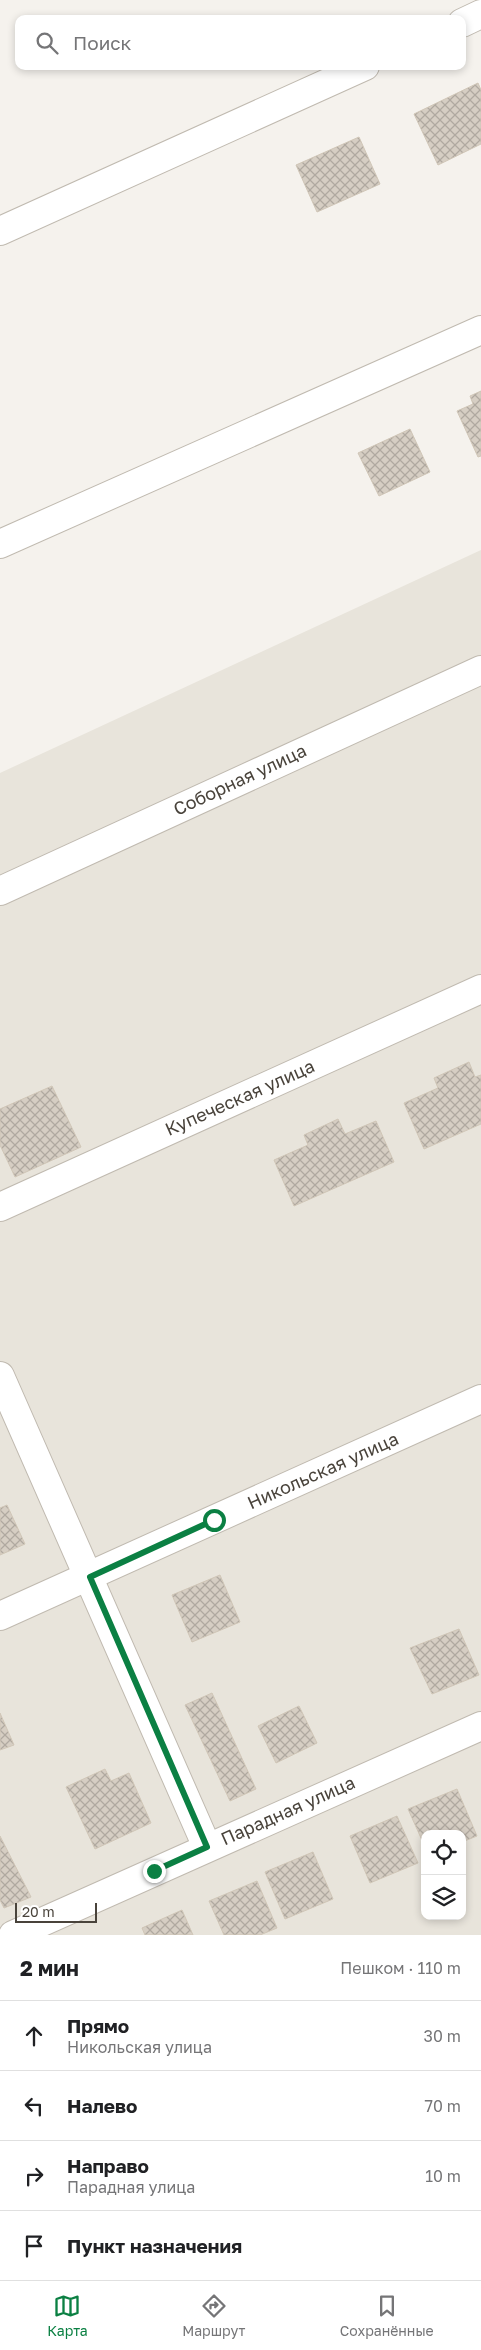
<!DOCTYPE html>
<html lang="ru">
<head>
<meta charset="utf-8">
<style>
  body { margin:0; font-family:"Golos Text",sans-serif; background:#f6f6f6; color:#202124 }
  .controls { position:absolute; right:15px; bottom:15px; display:grid; overflow:hidden; border-radius:10px; box-shadow:0 2px 8px #0003 }
  .controls button { width:45px; height:45px; display:grid; place-items:center; padding:0; border:0; border-bottom:1px solid #e0e0e0; background:#fff; color:#202124; font:25px sans-serif }
  .scale { position:absolute; left:15px; bottom:12px; width:82px; box-sizing:border-box; padding-left:5px; border:2px solid #49433b; border-top:0; font-size:14px; line-height:18px; white-space:nowrap; color:#49433b; -webkit-text-stroke:4px #fff; paint-order:stroke }
  .stop { position:absolute; width:15px; height:15px; margin:-11px; border:4px solid #0b8043; border-radius:50%; background:#fff }
  .stop.end { background:#0b8043; border-color:#fff; box-shadow:0 1px 5px #0008 }
  .list { margin:0; padding:0; list-style:none }
  h2 { display:flex; justify-content:space-between; align-items:center; height:65px; margin:0; padding:0 20px; font-size:21px }
  h2 small { font-size:16px; font-weight:400; color:#757577 }
  .list li { display:grid; grid-template-columns:32px 1fr auto; gap:15px; align-items:center; box-sizing:border-box; height:70px; padding:0 20px; border-top:1px solid #e0e0e0 }
  .list b { display:block; font-size:19px; white-space:nowrap }
  .list p { margin:0; font-size:16px; white-space:nowrap; color:#757577 }
  .list em { font-size:16px; font-style:normal; color:#757577 }
  .icon { flex:none; width:28px; height:28px; fill:none; stroke:currentColor; stroke-width:2; stroke-linecap:round; stroke-linejoin:round }
  .map { position:relative; flex:none; width:481px; height:1935px; overflow:hidden }
  .search { position:absolute; background:#fff; box-shadow:0 2px 8px #0003; left:15px; right:15px; top:15px; height:55px; display:flex; align-items:center; gap:12px; box-sizing:border-box; padding:0 18px; border-radius:10px; color:#757577; font-size:19px }
  .sheet { height:345px; background:#fff }
  nav { display:flex; justify-content:space-around; align-items:center; box-sizing:border-box; height:70px; border-top:1px solid #e0e0e0; background:#fff; font-size:14px; color:#757577 }
  nav a { display:grid; justify-items:center; gap:2px }
  nav .on { color:#0b8043 }
  .map>svg:first-child { display:block }
</style>
</head>
<body>
<div class="map">
<svg width="481" height="1935" viewBox="0 0 481 1935">
  <defs>
    <pattern id="building-cross-hatch" width="8" height="8" patternUnits="userSpaceOnUse" patternTransform="scale(1.25)"><rect width="8" height="8" fill="#d6cec3"/><path d="M0 0l8 8M0 8l8-8" fill="none" stroke="#b0a9a0"/></pattern>
  </defs>
  <rect width="100%" height="100%" fill="#f5f2ed"/>
  <path fill="#e8e4db" fill-rule="evenodd" d="M481,550V1935H0V773ZM425,1834H462V1916H425Z"/>
  <g fill="url(#building-cross-hatch)" stroke="#d0c6b7">
    <path d="M478,83L481,90V144L438,165L414,114Z"/>
    <path d="M359,137L380,184L317,212L296,165Z"/>
    <path d="M481,391V456L478,457L457,411L473,404L470,396Z"/>
    <path d="M410,429L430,472L379,496L358,453Z"/>
    <path d="M469,1062L475,1077L481,1075V1124L424,1149L404,1103L438,1088L434,1078Z"/>
    <path d="M52,1086L81,1147L15,1177L0,1145V1109Z"/>
    <path d="M338,1119L345,1134L376,1121L394,1162L294,1206L274,1160L308,1145L304,1135Z"/>
    <path d="M7,1505L25,1544L0,1555V1508Z"/>
    <path d="M220,1575L240,1622L192,1642L172,1595Z"/>
    <path d="M459,1629L479,1675L432,1694L410,1648Z"/>
    <path d="M212,1693L256,1789L230,1801L185,1705Z"/>
    <path d="M299,1706L317,1743L276,1763L258,1726Z"/>
    <path d="M0,1713L14,1745L0,1750Z"/>
    <path d="M105,1769L111,1781L129,1773L151,1823L95,1849L66,1787Z"/>
    <path d="M457,1789L477,1836L462,1842V1834H425V1847L408,1809Z"/>
    <path d="M397,1816L418,1863L370,1883L350,1836Z"/>
    <path d="M0,1836L31,1897L4,1908L0,1900Z"/>
    <path d="M313,1852L333,1899L285,1919L265,1872Z"/>
    <path d="M257,1881L277,1928L260,1935H224L209,1901Z"/>
    <path d="M182,1910L193,1935H145L142,1928Z"/>
  </g>
  <g fill="none" stroke-linecap="round" stroke-linejoin="round">
    <defs>
      <g id="minor">
        <path d="M462,23L481,14"/>
        <path d="M0,231L365,66"/>
        <path d="M0,544L481,330"/>
        <path d="M0,891L481,670"/>
        <path d="M0,1207L481,989"/>
        <path d="M0,1376L207,1847"/>
        <path d="M0,1616L481,1399"/>
        <path d="M13,1935L481,1726"/>
      </g>
    </defs>
    <use href="#minor" stroke="#c0bab0" stroke-width="30"/>
    <use href="#minor" stroke="#fff" stroke-width="28"/>
  </g>
  <g fill="none" stroke-linecap="round" stroke-linejoin="round">
    <path stroke="#0b8043" stroke-width="6" d="M154,1871L207,1847L90,1577L214,1520"/>
  </g>
  <g text-anchor="middle" stroke-width="4" stroke-linejoin="round" paint-order="stroke">
    <g font-size="18" fill="#49433b" stroke="#fff">
      <text transform="translate(240 780) rotate(-25)" y="6">Соборная улица</text>
      <text transform="translate(240 1098) rotate(-24)" y="6">Купеческая улица</text>
      <text transform="translate(323 1471) rotate(-24)" y="6">Никольская улица</text>
      <text transform="translate(288 1811) rotate(-24)" y="6">Парадная улица</text>
    </g>
  </g>
</svg>
<div class="controls">
<button><svg class="icon" aria-label="locate" viewBox="0 0 24 24"><circle cx="12" cy="12" r="6"/><path d="M12 2v4M12 18v4M2 12h4M18 12h4"/></svg></button>
<button><svg class="icon" aria-label="layers" viewBox="0 0 24 24"><path d="M12 4l9 5-9 5-9-5zM3 14l9 5 9-5"/></svg></button>
</div>
<div class="scale">20 m</div>
<div class="stop" style="left:214px;top:1520px"></div>
<div class="stop end" style="left:154px;top:1871px"></div>
<div class="search"><svg class="icon" aria-label="search" viewBox="0 0 24 24"><circle cx="10" cy="10" r="6"/><path d="M15 15l6 6"/></svg>Поиск</div>
</div>
<section class="sheet">
<h2>2 мин<small>Пешком · 110 m</small></h2>
<ul class="list">
<li><svg class="icon" aria-label="ahead" viewBox="0 0 24 24"><path d="M12 20V5M6 11l6-6 6 6"/></svg><div><b>Прямо</b><p>Никольская улица</p></div><em>30 m</em></li>
<li><svg class="icon" aria-label="left" viewBox="0 0 24 24"><path d="M17 20v-9H6M10 6l-5 5 5 5"/></svg><div><b>Налево</b></div><em>70 m</em></li>
<li><svg class="icon" aria-label="right" viewBox="0 0 24 24"><path d="M7 20v-9h11M14 6l5 5-5 5"/></svg><div><b>Направо</b><p>Парадная улица</p></div><em>10 m</em></li>
<li><svg class="icon" aria-label="arrive" viewBox="0 0 24 24"><path d="M6 21V4h12l-3 4 3 4H6"/></svg><div><b>Пункт назначения</b></div></li>
</ul>
</section>
<nav>
<a class="on"><svg class="icon" aria-label="map" viewBox="0 0 24 24"><path d="M3 6l6-2 6 2 6-2v14l-6 2-6-2-6 2zM9 4v14M15 6v14"/></svg>Карта</a>
<a><svg class="icon" aria-label="directions" viewBox="0 0 24 24"><path d="M12 3l9 9-9 9-9-9zM9 14v-3h6M13 9l2 2-2 2"/></svg>Маршрут</a>
<a><svg class="icon" aria-label="saved" viewBox="0 0 24 24"><path d="M7 4h10v16l-5-4-5 4z"/></svg>Сохранённые</a>
</nav>
</body>
</html>
